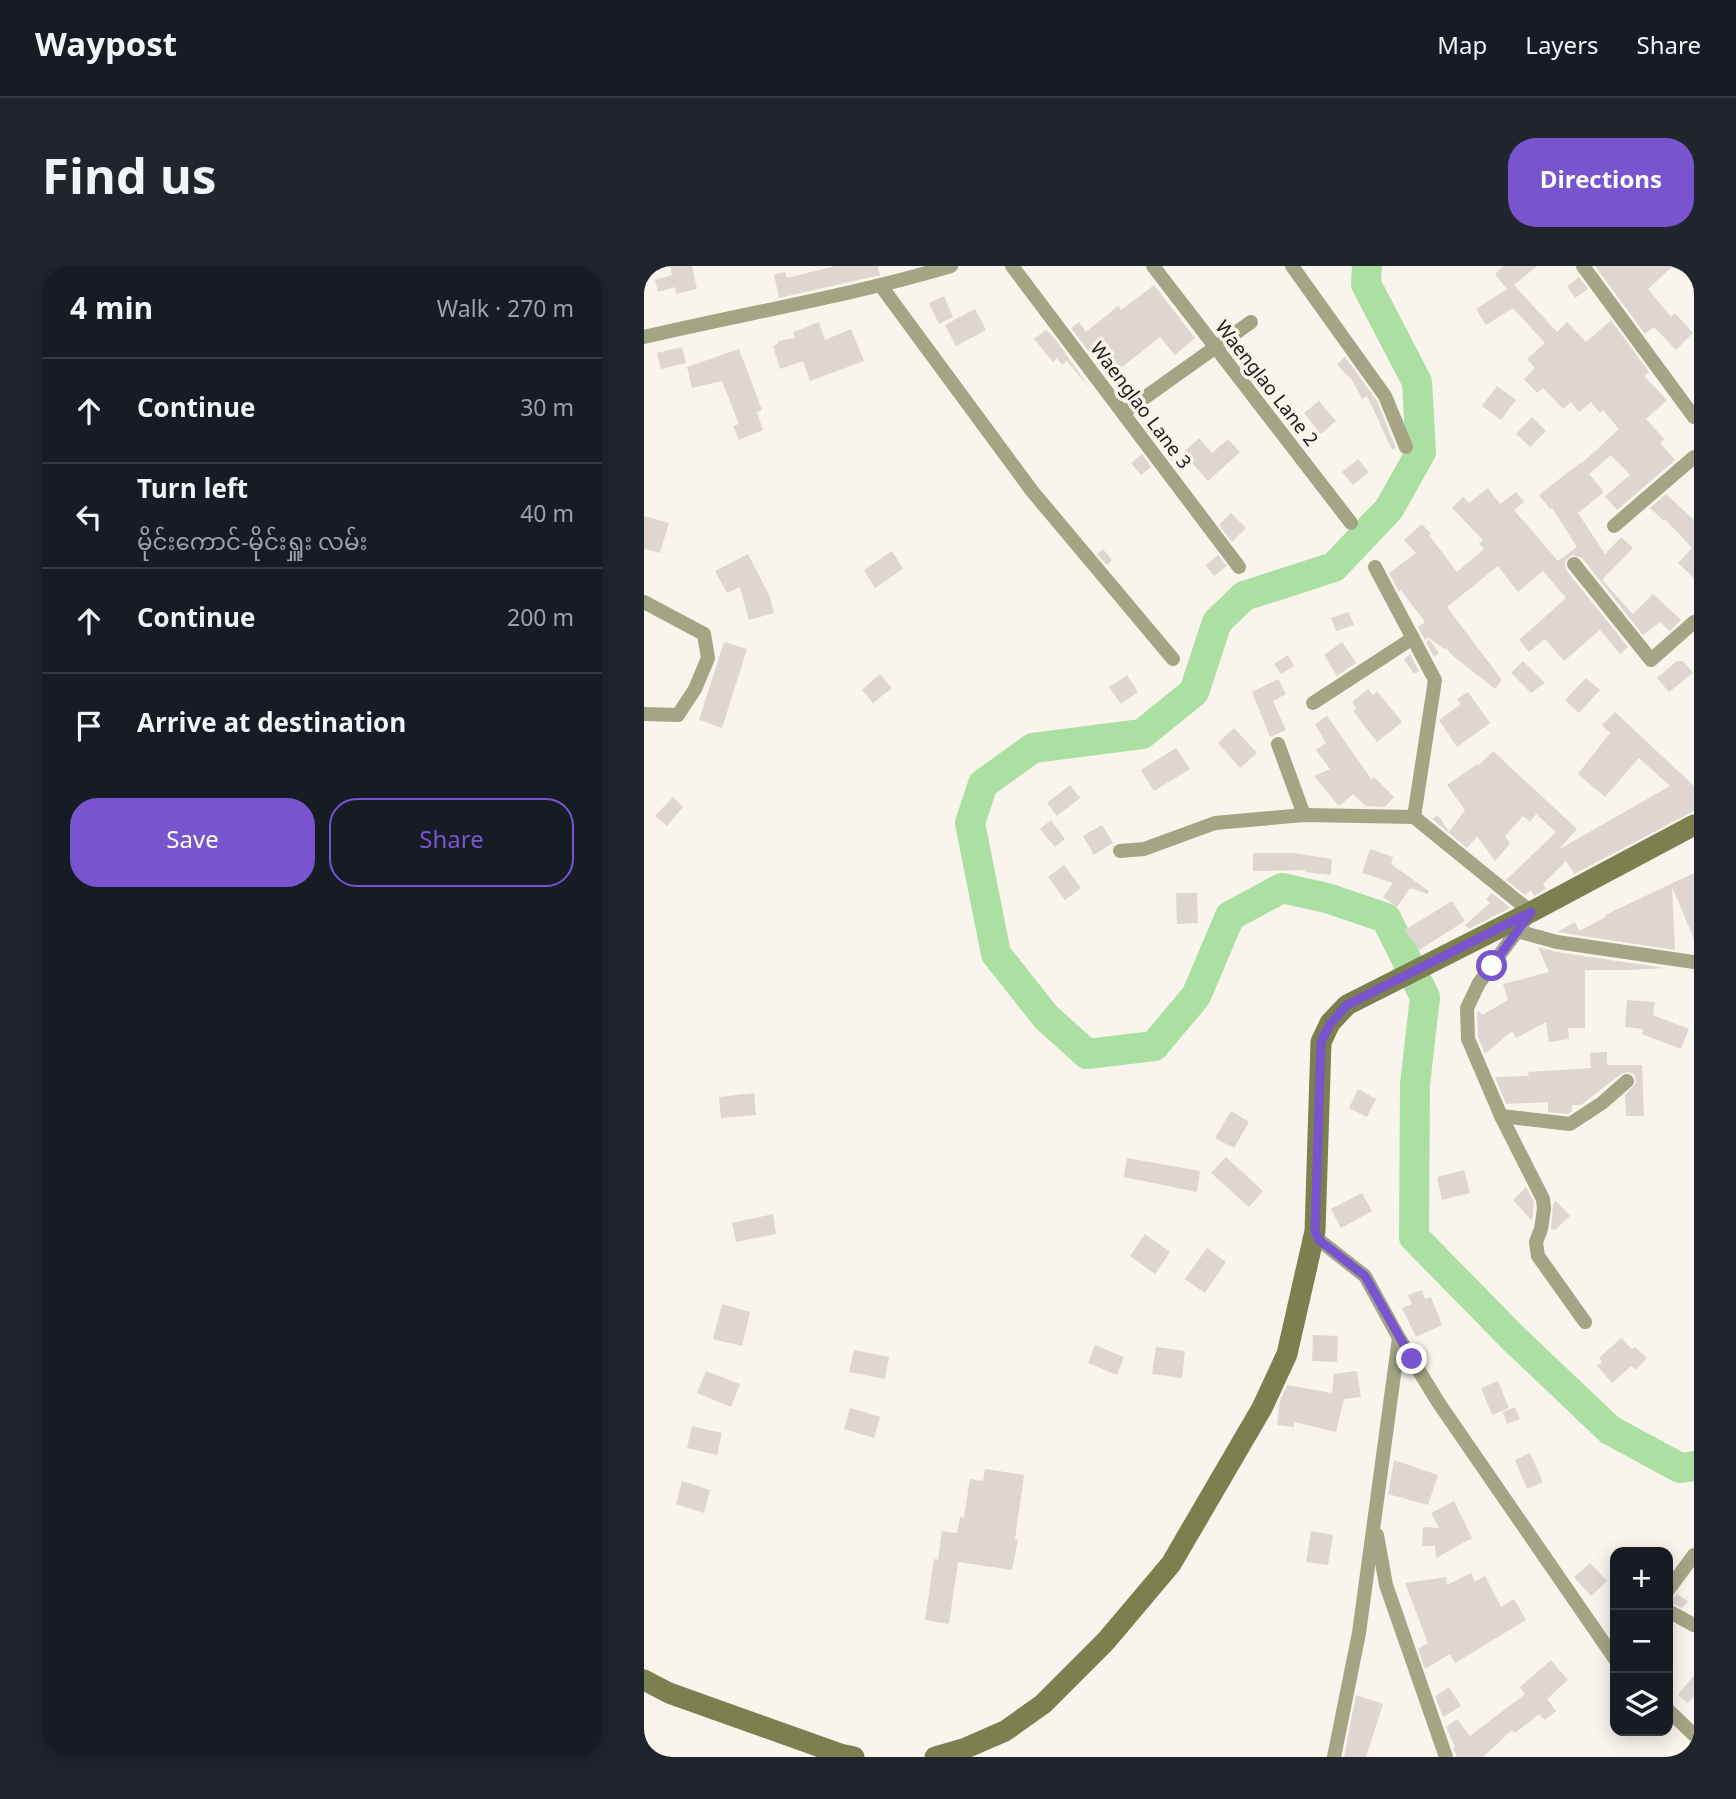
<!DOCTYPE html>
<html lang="en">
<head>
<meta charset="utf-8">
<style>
  body { margin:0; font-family:Georgia,"Noto Sans Myanmar",serif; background:#20242c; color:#f1f3f6 }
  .controls { position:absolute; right:21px; bottom:21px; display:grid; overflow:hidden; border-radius:14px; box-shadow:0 4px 18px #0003 }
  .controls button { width:63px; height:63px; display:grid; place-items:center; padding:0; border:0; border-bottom:2px solid #363941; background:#171b24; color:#f1f3f6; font:35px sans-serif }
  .stop { position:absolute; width:21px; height:21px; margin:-16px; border:5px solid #7855cf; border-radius:50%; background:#fff }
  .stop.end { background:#7855cf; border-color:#fff; box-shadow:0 2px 7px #0008 }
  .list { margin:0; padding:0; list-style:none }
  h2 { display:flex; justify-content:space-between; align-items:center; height:91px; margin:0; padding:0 28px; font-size:30px }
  h2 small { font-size:23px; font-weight:400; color:#9ea1a6 }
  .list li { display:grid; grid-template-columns:46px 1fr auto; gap:21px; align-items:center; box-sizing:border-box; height:105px; padding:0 28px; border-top:2px solid #363941 }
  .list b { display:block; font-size:26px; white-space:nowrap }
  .list p { margin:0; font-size:23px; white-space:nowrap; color:#9ea1a6 }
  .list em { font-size:23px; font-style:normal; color:#9ea1a6 }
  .actions { display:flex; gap:14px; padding:21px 28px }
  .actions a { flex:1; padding:16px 0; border:2px solid #7855cf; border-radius:28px; text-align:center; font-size:24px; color:#7855cf }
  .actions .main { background:#7855cf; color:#fff }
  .icon { flex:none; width:38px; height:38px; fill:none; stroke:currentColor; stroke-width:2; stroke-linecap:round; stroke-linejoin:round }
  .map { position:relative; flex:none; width:1050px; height:1491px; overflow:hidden; border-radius:28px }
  header { display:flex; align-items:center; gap:42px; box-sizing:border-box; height:98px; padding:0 35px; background:#171b24; border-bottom:2px solid #363941 }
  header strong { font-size:33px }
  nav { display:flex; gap:38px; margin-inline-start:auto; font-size:24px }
  .intro { display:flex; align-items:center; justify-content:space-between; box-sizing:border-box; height:168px; padding:0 42px }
  h1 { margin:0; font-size:49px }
  .button { padding:18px 32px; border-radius:28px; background:#7855cf; color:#fff; font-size:24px; font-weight:700 }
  main { display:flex; gap:42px; padding:0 42px }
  aside { flex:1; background:#171b24; border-radius:28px; box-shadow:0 4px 18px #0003 }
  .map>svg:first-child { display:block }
</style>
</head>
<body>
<header>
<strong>Waypost</strong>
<nav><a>Map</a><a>Layers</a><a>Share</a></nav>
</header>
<div class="intro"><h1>Find us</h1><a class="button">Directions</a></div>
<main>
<aside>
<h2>4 min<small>Walk · 270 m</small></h2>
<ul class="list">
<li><svg class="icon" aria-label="ahead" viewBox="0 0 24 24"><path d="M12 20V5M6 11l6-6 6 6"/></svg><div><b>Continue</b></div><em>30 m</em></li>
<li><svg class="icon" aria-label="left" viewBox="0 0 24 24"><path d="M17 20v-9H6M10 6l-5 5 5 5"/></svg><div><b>Turn left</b><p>မိုင်းကောင်-မိုင်းရှူး လမ်း</p></div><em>40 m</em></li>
<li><svg class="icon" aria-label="ahead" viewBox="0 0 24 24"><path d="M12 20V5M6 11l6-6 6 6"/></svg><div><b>Continue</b></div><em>200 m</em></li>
<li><svg class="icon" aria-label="arrive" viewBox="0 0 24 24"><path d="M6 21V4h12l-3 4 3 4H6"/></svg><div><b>Arrive at destination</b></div></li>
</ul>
<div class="actions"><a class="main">Save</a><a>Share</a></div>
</aside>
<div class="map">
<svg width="1050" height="1491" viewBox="0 0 1050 1491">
  <rect width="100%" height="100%" fill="#f9f4ec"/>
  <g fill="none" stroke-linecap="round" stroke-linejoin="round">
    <path stroke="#abe0a2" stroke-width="30" d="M723,0L722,18L773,116L777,186L745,243L690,301L600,330L573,356L550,426L498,468L389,482L339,518L326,557L352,688L402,751L443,788L510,780L552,730L586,650L638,622L683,632L742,652L781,731L771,818L770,971L869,1072L966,1164L1036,1202L1050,1200"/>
  </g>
  <g fill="#dfd6d1">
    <path d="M26,0H48L53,23L32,28L31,21L14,26L11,14L28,9Z"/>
    <path d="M191,0H234L236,9L135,32L130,9L141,6L143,12Z"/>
    <path d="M860,0H893L870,19L913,66L923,56L942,76L967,54L1005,106L1000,110L1023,134L1002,153L1020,173L1016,177L1031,194L973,244L961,230L986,209L967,189L945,208L960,226L934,247L961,288L977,271L989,282L958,314L989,348L1009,328L1037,354L1026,365L1016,356L999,369L938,292L928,289L921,295L922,304L984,381L976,388L956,364L920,395L901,373L885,386L875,374L922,332L899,305L874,326L854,300L803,341L858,414L851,423L809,390L802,382L800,383L784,371L781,374L774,361L781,356L757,324L755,326L745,307L772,287L760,274L778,258L787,268L785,269L813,306L840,283L835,277L839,274L808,242L819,231L825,237L844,222L856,238L872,226L880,236L870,244L914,295L933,281L908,242L906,243L895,229L936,197L937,198L975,163L959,144L956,147L947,136L935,146L927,136L919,143L899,122L893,127L880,113L891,102L883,93L901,77L869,42L842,59L832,43L863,23L851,8Z"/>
    <path d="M951,0H1029L1004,23L1027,51L1031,47L1049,67L1032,84L1010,61L1001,68Z"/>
    <path d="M935,11L944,23L931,32L923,20Z"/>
    <path d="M510,19L551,72L531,89L516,71L473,105L488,123L479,131L427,62L435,56L442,66L474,40L477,44Z"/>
    <path d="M300,30L309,51L295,58L285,37Z"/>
    <path d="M331,43L342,64L312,80L301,59Z"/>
    <path d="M175,56L181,74L207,63L220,95L166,115L159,95L136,103L129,80L134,78V75L151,72L149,66Z"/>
    <path d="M402,64L412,74L447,124L423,95L418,99L413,92L409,96L390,73Z"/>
    <path d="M38,81L42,97L17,103L13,87Z"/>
    <path d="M95,83L118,144L113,146L119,164L95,174L89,160L95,158L78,115L48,122L43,101Z"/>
    <path d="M701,91L733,135L752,182L748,184L723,130L718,133L706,110L704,111L693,98Z"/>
    <path d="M853,120L872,134L857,154L838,140Z"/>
    <path d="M675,135L692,155L677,168L660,147Z"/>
    <path d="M888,151L902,165L886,181L872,168Z"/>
    <path d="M518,165L537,187L527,195L510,172Z"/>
    <path d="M555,172L568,187L584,173L596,186L564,215L539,187Z"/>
    <path d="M498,188L507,201L497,209L487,197Z"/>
    <path d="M714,193L725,206L709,219L698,206Z"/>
    <path d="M1022,228L1050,254V312L1034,297L1048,282L1021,253L1020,255L1006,242Z"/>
    <path d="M587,247L602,262L588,276L575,259Z"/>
    <path d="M0,250L25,257L16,287L0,283Z"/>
    <path d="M459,283L468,294L463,299L453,288Z"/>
    <path d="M248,285L259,303L231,322L220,304Z"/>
    <path d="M104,288L126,331L130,347L105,354L96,321L83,327L71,305Z"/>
    <path d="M574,289L583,300L570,310L562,299Z"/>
    <path d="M705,346L710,359L692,365L687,352Z"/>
    <path d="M785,373L795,387L790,391L782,376Z"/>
    <path d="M80,376L103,383L78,462L55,454Z"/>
    <path d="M698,376L712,397L693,410L680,389Z"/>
    <path d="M766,388L775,405L770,408L760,393Z"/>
    <path d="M644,389L650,400L637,408L630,398Z"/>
    <path d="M879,395L901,417L887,427L867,407Z"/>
    <path d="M1033,395H1039L1049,407L1025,426L1013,412Z"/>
    <path d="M236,408L248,422L229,437L218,424Z"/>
    <path d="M483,409L494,426L477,438L465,421Z"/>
    <path d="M942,412L956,424L935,447L921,434Z"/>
    <path d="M634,413L642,428L629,435L642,464L626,471L608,426Z"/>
    <path d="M724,423L729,429L733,425L758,456L733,476L709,445L712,442L708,436Z"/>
    <path d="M824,426L846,457L813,481L795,454L817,438L813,433Z"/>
    <path d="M971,446L1050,520V545L930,608L922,595L899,618L902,623L890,630L887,624L881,629L862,614L912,566L892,548L886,556L879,550L861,570L866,578L851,595L833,570L823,582L788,553L794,549L805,566L821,544L803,519L833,498L834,500L849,485L933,563L914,584L1026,520L995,492L961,531L934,508L966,467L958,459Z"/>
    <path d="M683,450L728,514L730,511L750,531L741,541L722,540L709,528L695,540L670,510L686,503L672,484L682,477L671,458Z"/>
    <path d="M590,462L613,487L596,502L574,477Z"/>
    <path d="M532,482L546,503L510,525L497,504Z"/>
    <path d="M426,519L436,532L413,550L403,537Z"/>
    <path d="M29,531L39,541L23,560L11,550Z"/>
    <path d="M407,554L421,573L411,581L396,563Z"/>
    <path d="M458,559L469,577L450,589L439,570Z"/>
    <path d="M726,583L749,591L747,598L785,625L784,628L766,622L753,641L739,631L749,617L718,607Z"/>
    <path d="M609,587H649L688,593L687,609L661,606V604L609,605Z"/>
    <path d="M420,599L437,622L421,634L404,611Z"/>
    <path d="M1050,607V673L1028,621L1031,684L913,666L931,656L935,665L962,651L961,649Z"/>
    <path d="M532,627H553L554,657L533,658Z"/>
    <path d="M848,627L866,642L825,663L821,659L846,637L842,633Z"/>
    <path d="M808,635L821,655L775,684L761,664Z"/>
    <path d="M894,681L912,686L1021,702L986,704H941V762H924L925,773L905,776L902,756L872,772L868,765L841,788L834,771L833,747L835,745L838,749L864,734L859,718L905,706Z"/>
    <path d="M983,734L1011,736L1009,749L1045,763L1037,783L998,768L999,763L981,761Z"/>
    <path d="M963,786V799H998L1000,850H982L981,829L992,817L991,809L985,806L977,808L937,839H928V845L924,848L904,846V836L862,838L851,811L885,810L884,806L947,802L946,787Z"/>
    <path d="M714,823L732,833L723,851L705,842Z"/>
    <path d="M110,827L112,849L77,852L75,831Z"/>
    <path d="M587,845L605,856L590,882L571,872Z"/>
    <path d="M582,891L619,925L605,941L567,907Z"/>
    <path d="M483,892L556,905L553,926L480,911Z"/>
    <path d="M820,904L826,927L798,934L793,911Z"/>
    <path d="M882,921L890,936L888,955L869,934Z"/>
    <path d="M718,927L728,945L697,962L687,943Z"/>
    <path d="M912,935L926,950L911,964L907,963L909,938Z"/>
    <path d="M129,948L132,968L92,976L88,957Z"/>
    <path d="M501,968L526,986L511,1008L486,990Z"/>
    <path d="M563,982L582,996L561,1027L541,1013Z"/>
    <path d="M778,1024L781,1033L787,1031L798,1059L772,1071L758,1042L768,1038L764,1029Z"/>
    <path d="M78,1038L106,1046L98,1080L69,1073Z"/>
    <path d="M669,1069L694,1070L693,1096L668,1095Z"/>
    <path d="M977,1072L988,1083L991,1081L1003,1092L992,1104L987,1100L968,1117L953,1100L958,1096L955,1092Z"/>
    <path d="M451,1079L480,1091L473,1109L444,1097Z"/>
    <path d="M512,1081L541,1085L538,1112L508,1108Z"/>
    <path d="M210,1084L245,1091L241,1113L205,1106Z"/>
    <path d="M62,1105L96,1118L87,1141L53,1127Z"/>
    <path d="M713,1105L717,1131L700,1133L692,1166L650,1156V1161L633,1159L636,1134L643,1119L688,1127L690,1108Z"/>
    <path d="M854,1115L865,1142L848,1149L837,1122Z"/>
    <path d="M871,1141L876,1153L863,1158L859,1146Z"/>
    <path d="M206,1142L236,1151L230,1172L200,1163Z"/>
    <path d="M48,1160L78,1167L73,1189L43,1182Z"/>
    <path d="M886,1187L899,1216L883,1223L871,1194Z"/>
    <path d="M750,1194L794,1209L784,1239L744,1228Z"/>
    <path d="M341,1203L380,1209L371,1273L374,1274L368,1304L314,1296L305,1358L281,1354L290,1293L294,1294L298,1265L313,1267L316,1251L320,1252L326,1213L339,1215Z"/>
    <path d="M38,1215L66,1224L60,1247L32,1238Z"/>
    <path d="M810,1235L828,1272L792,1292L791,1280H778L779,1261L795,1262L787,1247Z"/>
    <path d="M667,1265L689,1269L684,1299L662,1296Z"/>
    <path d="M946,1297L963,1315L947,1330L930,1311Z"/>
    <path d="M827,1307L831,1316L841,1310L857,1341L870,1333L882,1354L811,1397L806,1388L781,1403L774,1383L784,1377L761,1317L802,1311L803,1319Z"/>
    <path d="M1033,1328L1044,1335L1038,1342L1026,1336Z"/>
    <path d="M907,1394L924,1414L903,1433L912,1445L901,1454L895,1448L871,1467L868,1464L839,1491H813L809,1482L811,1481L802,1461L813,1453L826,1470L881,1428L876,1421Z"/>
    <path d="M1050,1409V1430L1044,1437L1034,1429Z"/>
    <path d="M805,1421L817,1440L799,1451L791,1430Z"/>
    <path d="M712,1429L739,1438L722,1491H700Z"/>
  </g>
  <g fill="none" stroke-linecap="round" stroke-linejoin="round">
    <g stroke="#a3a585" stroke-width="14">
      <path d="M368,0L595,301"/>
      <path d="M509,0L707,257"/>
      <path d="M648,0L741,130L762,181"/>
      <path d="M939,0L1050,151"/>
      <path d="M237,20L388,225L529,393"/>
      <path d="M0,71C102,47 206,30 307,0"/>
      <path d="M479,147L607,56"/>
      <path d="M970,260L1050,191"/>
      <path d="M930,298L1007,394L1050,356"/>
      <path d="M731,301L791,414L770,551"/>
      <path d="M0,336L60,368L64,392L51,423L34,449L0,448"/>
      <path d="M669,437L769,372"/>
      <path d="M634,478L660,549"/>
      <path d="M476,585L500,583L571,557L660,549L770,551L887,646L835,717L823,742L824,773L857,850L899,933L900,943L897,963L892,976L894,990L941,1056"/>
      <path d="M873,665L913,676L1050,696"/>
      <path d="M857,850L926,858L958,837L983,815"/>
      <path d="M671,965L675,974L721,1010L755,1072L794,1136L971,1393"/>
      <path d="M733,1269L742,1319L802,1491"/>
      <path d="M1024,1324L1050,1289"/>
      <path d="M1024,1345L1050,1359"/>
      <path d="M1024,1444L1050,1469"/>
      <path d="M690,1491L715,1367L755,1072"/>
    </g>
    <g stroke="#7c7f4e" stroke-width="21">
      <path d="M0,1414L25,1427L196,1488L210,1491"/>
      <path d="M291,1491L322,1482L361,1465L399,1438L462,1375L527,1298L618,1142L643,1088L671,965L677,776L686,757L703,739L887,646L1050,559"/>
    </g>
  </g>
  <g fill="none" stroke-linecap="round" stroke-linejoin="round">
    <path stroke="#7855cf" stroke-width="9" d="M768,1093L721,1010L675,974L671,965L677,776L686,758L703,739L887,646L848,700"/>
  </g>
  <g text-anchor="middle" stroke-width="7" stroke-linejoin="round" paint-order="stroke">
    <g font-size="19" fill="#1d1b18" stroke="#f9f4ec">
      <text transform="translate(623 117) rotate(52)" y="7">Waenglao Lane 2</text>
      <text transform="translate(497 139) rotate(53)" y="7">Waenglao Lane 3</text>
    </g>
  </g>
</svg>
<div class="controls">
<button>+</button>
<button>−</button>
<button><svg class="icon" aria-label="layers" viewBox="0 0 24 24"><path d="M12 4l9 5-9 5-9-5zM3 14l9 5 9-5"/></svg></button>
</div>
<div class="stop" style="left:848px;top:700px"></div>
<div class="stop end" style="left:768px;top:1093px"></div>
</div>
</main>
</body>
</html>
